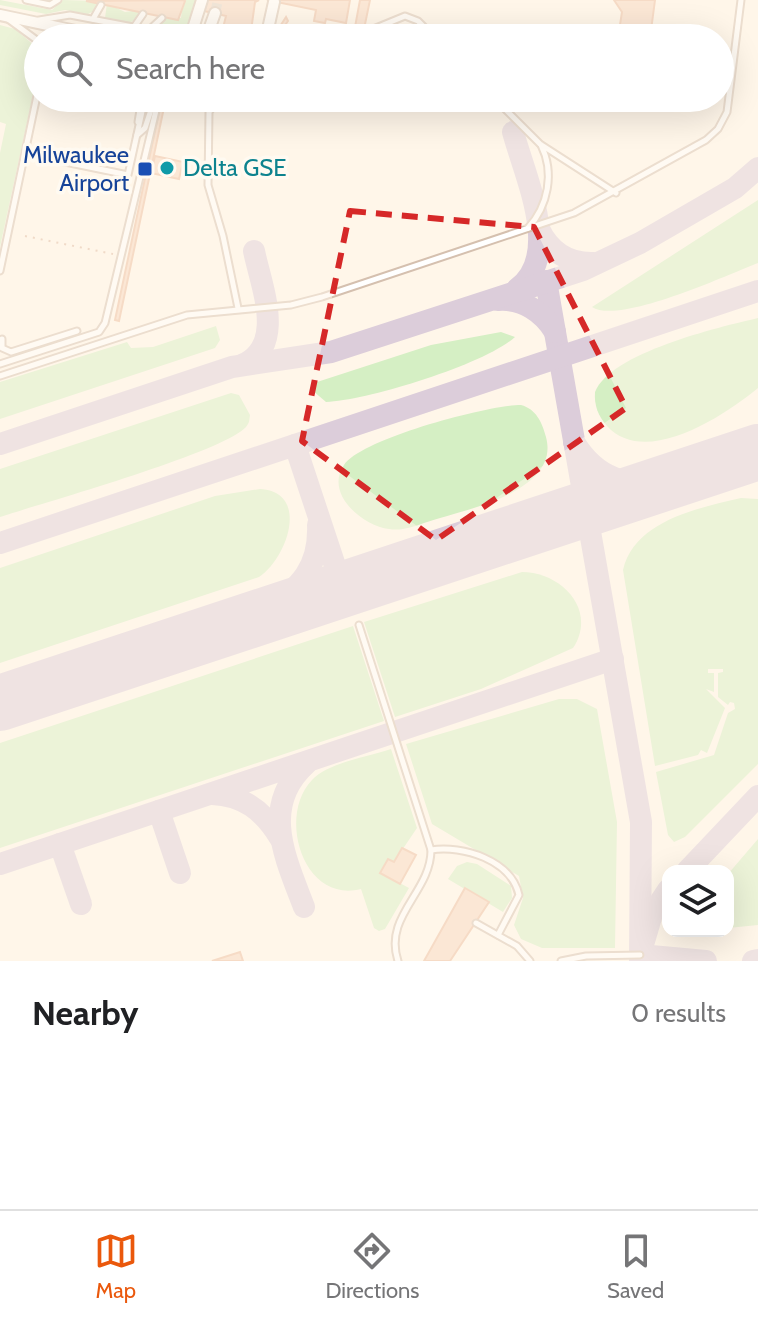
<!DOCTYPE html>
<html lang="en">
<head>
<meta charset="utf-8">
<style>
  body { margin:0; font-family:Cabin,sans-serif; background:#f6f6f6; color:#202124 }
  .controls { position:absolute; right:24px; bottom:24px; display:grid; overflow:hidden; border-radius:16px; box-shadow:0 8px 32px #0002 }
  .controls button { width:72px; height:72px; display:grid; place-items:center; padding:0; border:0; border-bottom:2px solid #e0e0e0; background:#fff; color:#202124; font:40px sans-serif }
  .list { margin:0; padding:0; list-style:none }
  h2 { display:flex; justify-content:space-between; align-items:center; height:104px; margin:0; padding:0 32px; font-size:34px }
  h2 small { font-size:26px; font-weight:400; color:#757577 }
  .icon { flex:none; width:44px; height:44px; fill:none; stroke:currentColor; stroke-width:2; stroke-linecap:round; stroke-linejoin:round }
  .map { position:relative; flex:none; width:758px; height:961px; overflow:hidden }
  .search { position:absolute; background:#fff; box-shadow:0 8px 32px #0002; left:24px; right:24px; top:24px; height:88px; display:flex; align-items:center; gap:20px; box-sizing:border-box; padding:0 28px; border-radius:44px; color:#757577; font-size:30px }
  .sheet { height:248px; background:#fff }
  nav { display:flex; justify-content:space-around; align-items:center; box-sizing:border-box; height:112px; border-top:2px solid #e0e0e0; background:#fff; font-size:22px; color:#757577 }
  nav a { display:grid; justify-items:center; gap:4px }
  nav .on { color:#ea580c }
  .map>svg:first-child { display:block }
</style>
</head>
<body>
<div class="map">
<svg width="758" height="961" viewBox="0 0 758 961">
  <rect width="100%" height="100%" fill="#fff6e9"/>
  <g fill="#d5efc4">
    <path d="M0,0L52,10L63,0L97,1L94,11L88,14L65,10L46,14L0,5Z"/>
    <path d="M183,0H196L191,25L184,35L153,37L167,16L181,18Z"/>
    <path d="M107,3L125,12L139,10V16L130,23L105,18Z"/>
    <path d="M0,25L15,29L35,46L38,72L0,247V153L6,124L0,122Z"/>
    <path d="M758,200V263C727,275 619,325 592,307Z"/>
    <path d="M758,318V388C724,416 645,468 607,426C598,416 594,405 595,392C610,353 719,327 758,318Z"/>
    <path d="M216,326L220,340L215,348L0,419V382L127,342L131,348L153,347Z"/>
    <path d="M501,332L515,337C486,364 366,401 326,402L312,390L314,383L431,345Z"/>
    <path d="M231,393L239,395L250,415C249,421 250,422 246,427C224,452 43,503 0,517V469Z"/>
    <path d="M521,405C536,409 542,422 546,437C561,493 462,510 424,523C413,527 401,531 389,529C363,526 324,494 344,465C361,439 488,405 521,405Z"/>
    <path d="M260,489C310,492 288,557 259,577L0,663V568L215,496Z"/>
    <path d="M741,498L758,499V764L685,837L674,842L668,835L656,772L714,755L728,713L735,709L734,703L730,702L728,705L718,697V673L723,672V669H708V673H714V692L706,689L725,708L707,753L701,750L698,755L655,766L623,570C634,521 698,508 741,498Z"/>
    <path d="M522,572C561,572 598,610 573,648L481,689L395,717L364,622Z"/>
    <path d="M353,626L384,721L0,848V743Z"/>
    <path d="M559,699H577L597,709L617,822L615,948H542L521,939L514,925L523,898L519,876L432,824L406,744Z"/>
    <path d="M391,749L417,828L394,862L381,873L409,888L385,929L379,931L374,928L361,889C303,904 277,816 312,780C329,762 368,757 391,749Z"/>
    <path d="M758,839V925L728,928V874Z"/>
    <path d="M467,862L477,864L511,886L512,898L503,912L448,879L457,866Z"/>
  </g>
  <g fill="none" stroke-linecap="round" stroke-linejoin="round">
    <g stroke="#dccdda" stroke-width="22">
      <path d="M513,132C525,177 563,256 517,289"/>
      <path d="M539,229C550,252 569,264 594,263"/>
      <path d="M546,281L641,822L640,961"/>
      <path d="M498,300C522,298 543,312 555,332"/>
      <path d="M242,365C287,346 261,286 254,251"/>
      <path d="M574,442C620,518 703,471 758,435"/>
      <path d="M0,444L232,367L331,352L583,270L640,243L735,188L758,168"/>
      <path d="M295,445L343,590"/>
      <path d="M0,543L758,291"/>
      <path d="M261,617C294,589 320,574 318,525"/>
      <path d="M212,794C243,795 264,811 280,838"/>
      <path d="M159,811L180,873"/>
      <path d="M60,844L81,904"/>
      <path d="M0,864L613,659"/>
      <path d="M687,871L758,796"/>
      <path d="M668,890L652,914L640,955L706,961"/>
      <path d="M304,907C285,857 260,806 306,764"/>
      <path d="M753,961L758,960"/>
    </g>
    <path stroke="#dccdda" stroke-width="56" d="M0,703L758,452"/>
  </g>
  <g fill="#f7d5bd" stroke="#ecbb9b" stroke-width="2">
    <path d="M207,0H259L255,2L250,38H236L238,27L234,26L227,38L229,34L222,32L226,16L204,11Z"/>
    <path d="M267,0H350L346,23L326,19L325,23L314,21L316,10Z"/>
    <path d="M360,0H370L364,29L355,27Z"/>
    <path d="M614,0H655L650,38H618L622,12Z"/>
    <path d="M86,1L183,0L185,1L178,20Z"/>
    <path d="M286,17L288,21L276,38L279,28Z"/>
    <path d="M162,98H166L119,321L115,320Z"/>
    <path d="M155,156L183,162L179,179L151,173Z"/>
    <path d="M402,848L416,855L400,884L380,873L388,859L394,862Z"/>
    <path d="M465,888L489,902L450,961H424Z"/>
    <path d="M240,952L243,961H212Z"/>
  </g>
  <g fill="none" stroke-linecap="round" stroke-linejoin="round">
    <path stroke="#ded0c1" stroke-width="10" stroke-dasharray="10 5" stroke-linecap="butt" d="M215,13L218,0"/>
    <defs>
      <g id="lane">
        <path d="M26,0L50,5L58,0"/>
        <path d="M8,19L38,41"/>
        <path d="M93,19L101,5"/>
        <path d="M39,20L70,15L149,30L162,18"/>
        <path d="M134,27L143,14"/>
        <path d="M366,32L405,16L418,21L435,38"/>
        <path d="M139,38L141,29"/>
        <path d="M219,98L209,112L208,185L223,236L238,308"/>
        <path d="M494,98L540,144L616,193"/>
        <path d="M138,122L142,98"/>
        <path d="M137,135L145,128L155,98"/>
        <path d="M41,157L128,175L145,98"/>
        <path d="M528,228C548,206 555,173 541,145"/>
        <path d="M0,271L38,91"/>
        <path d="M2,339V348L11,352L77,331"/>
        <path d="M0,364L99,332L105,323L159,98"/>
        <path d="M0,376L187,315L291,305L322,297L574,213L706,140L718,129L727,112L741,0"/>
        <path d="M359,625L431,850C431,892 383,916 398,961"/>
        <path d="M431,850C463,845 511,860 519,895L498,935"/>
        <path d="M476,923L517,946L530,961"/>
        <path d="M561,961L586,956L640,955"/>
      </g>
      <g id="street">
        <path d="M0,15L109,38"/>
        <path d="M190,38L202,0"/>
        <path d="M206,38L215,13"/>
        <path d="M266,38L274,2"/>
      </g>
    </defs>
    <use href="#lane" stroke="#d5c0af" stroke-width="9"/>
    <use href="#street" stroke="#d5c0af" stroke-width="14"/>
    <g stroke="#ddb89f" stroke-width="2" stroke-dasharray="2 6" stroke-linecap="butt">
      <path d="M41,35L55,38"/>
      <path d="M25,236L113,254"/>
    </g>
    <use href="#lane" stroke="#fff" stroke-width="5"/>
    <use href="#street" stroke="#fff" stroke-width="10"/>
  </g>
  <path d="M0 0H758V961H0ZM350,211L534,227L626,408L436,540L302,441Z" fill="#fff6e9" fill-opacity=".55" fill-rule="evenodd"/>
  <path fill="none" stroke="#d62828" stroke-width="6" stroke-dasharray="16 10" stroke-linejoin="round" d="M350,211L534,227L626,408L436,540L302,441Z"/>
  <circle fill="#0f9aa8" stroke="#fffaf1" stroke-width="3" cx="167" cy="168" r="8"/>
  <rect fill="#1a4fb4" stroke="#fffaf1" stroke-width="3" x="137" y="161" width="16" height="16" rx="4"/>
  <g text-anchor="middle" stroke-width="7" stroke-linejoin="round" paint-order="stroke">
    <g font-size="24" fill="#164399" stroke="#fffaf1" text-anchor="end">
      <text x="129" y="163">Milwaukee<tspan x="129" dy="28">Airport</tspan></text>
    </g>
    <g font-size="24" fill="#0d838f" stroke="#fffaf1" text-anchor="start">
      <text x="183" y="176">Delta GSE</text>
    </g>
  </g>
</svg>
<div class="controls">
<button><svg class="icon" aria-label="layers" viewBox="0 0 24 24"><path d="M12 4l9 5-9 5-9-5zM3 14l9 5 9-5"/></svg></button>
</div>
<div class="search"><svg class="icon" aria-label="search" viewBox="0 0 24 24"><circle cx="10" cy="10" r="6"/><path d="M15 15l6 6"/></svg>Search here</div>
</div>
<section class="sheet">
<h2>Nearby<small>0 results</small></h2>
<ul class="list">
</ul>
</section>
<nav>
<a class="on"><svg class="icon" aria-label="map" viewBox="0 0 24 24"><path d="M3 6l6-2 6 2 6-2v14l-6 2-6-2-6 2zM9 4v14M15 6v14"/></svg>Map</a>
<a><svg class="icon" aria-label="directions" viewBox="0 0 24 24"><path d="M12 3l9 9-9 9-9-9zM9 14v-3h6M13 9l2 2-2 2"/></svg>Directions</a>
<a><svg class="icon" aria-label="saved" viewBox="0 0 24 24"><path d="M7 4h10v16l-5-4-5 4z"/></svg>Saved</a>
</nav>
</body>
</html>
